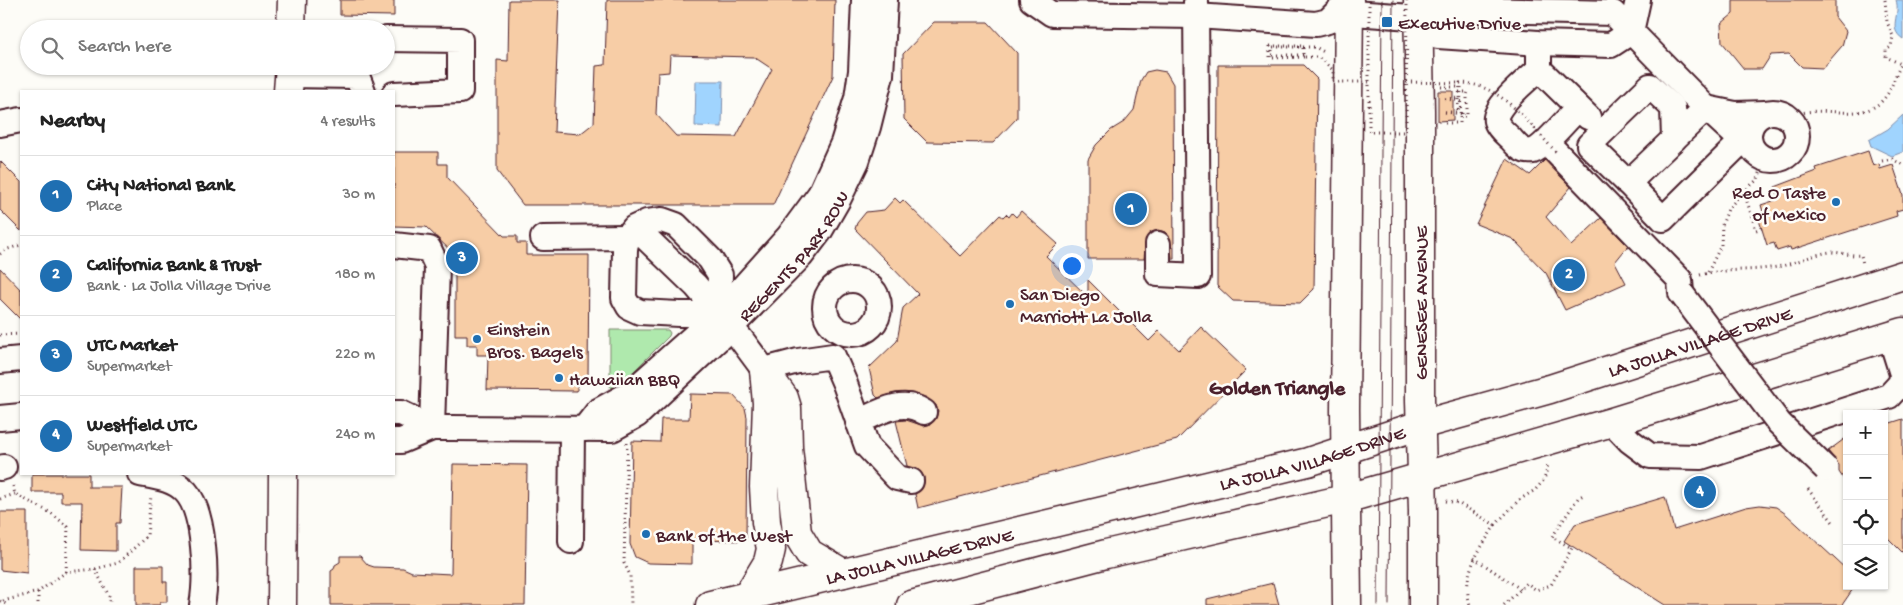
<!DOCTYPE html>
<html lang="en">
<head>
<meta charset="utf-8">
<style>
  body { margin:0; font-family:"Gochi Hand",sans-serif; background:#f6f6f6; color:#222 }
  .controls { position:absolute; right:15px; bottom:15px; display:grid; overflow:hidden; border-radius:0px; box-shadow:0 1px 4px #0004 }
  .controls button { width:45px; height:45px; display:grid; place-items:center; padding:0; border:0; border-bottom:1px solid #e0e0e0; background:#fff; color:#222; font:25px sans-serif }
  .you { position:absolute; left:1071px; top:265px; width:18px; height:18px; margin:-12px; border:4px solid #fff; border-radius:50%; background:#1a73e8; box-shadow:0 0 0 8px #1a73e833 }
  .badge { display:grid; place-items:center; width:32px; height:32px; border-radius:50%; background:#1f6fb2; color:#fff; font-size:16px; font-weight:700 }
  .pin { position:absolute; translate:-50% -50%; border:2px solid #fff; box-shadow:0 1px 5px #0006 }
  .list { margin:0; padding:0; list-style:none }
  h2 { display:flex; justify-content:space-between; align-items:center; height:65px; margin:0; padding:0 20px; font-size:21px }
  h2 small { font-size:16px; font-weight:400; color:#767676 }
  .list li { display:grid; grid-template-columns:32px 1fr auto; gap:15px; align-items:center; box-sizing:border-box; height:80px; padding:0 20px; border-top:1px solid #e0e0e0 }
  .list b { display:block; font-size:19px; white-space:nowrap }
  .list p { margin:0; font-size:16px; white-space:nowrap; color:#767676 }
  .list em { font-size:16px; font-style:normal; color:#767676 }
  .icon { flex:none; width:28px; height:28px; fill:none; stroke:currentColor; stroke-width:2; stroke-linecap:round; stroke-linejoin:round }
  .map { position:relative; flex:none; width:1903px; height:605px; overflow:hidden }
  .search { position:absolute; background:#fff; box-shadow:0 1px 4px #0004; left:20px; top:20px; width:375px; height:55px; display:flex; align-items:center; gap:12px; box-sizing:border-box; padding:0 18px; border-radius:28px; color:#767676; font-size:19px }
  .panel { position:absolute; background:#fff; box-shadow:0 1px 4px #0004; left:20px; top:90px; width:375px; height:385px; border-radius:0px }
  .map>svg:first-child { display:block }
</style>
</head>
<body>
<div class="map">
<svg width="1903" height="605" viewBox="0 0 1903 605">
  <rect width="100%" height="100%" fill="#fdfcf7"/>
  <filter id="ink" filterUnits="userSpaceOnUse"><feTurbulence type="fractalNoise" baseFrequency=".02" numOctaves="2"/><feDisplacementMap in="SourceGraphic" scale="10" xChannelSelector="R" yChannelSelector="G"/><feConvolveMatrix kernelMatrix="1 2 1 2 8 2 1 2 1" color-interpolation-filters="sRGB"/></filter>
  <g filter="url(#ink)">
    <path fill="#afe9ad" stroke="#7c846c" d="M610,330H668L670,333L669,336L616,389H613L610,387Z"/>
    <g fill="#a0d4fe" stroke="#7e8caa">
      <path d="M1896,0H1903V39C1887,28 1901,15 1896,0Z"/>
      <path d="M696,81H723L722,127L695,126Z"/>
      <path d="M1903,115V152L1892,156L1871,146L1869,140L1888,129Z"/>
    </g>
    <g fill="#f7cda6" stroke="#4a1f2b" fill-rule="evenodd">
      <path d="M340,0H394V16L340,15Z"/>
      <path d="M509,0H559L554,132L580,134L594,123L596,66L605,65L607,0H835L833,76L773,205H523L497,171V60L508,61ZM670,55L754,57L772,69L736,137L676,136L656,114L658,73L669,72Z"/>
      <path d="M1733,0H1835V17L1846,31L1842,46L1823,68L1802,67L1789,54L1771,55L1762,69H1744L1722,42L1721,24L1733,14Z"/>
      <path d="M934,22H988L1017,53V118L993,143L927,142L904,119L903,54Z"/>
      <path d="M1218,65H1303L1317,79L1314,289L1300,303L1233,301L1217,286Z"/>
      <path d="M1155,70L1166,72L1173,84L1174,259H1172L1170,238L1165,232L1158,230L1152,232L1146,238L1144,259H1088V159L1096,145L1111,130L1124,122L1134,110L1141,80L1146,72Z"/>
      <path d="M1438,91H1453V120L1438,121Z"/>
      <path d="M1868,151L1873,166L1879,164L1880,169L1893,165L1903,195V209L1896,211L1897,216L1791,250L1790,247L1777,251L1774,243L1767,245L1759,220L1765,218L1761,205L1779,199L1775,187L1817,171L1816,168Z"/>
      <path d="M394,152H438V164H447V177L504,236H517V243H526V255H589L588,378H577V391L487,390L488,355H477V345H467V335H455V255L426,227L394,226Z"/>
      <path d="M1507,159L1530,175L1545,160L1571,187L1546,217L1571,246L1601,218L1628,246L1615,262L1626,283L1565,310L1546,273L1513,239L1476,224Z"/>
      <path d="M0,161L21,182V231L0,210Z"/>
      <path d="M895,198L900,203L903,200L960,256L1000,215L1003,217L1006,214L1009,217L1012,213L1016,217L1021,211L1058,244L1046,256L1088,297V280L1149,341L1159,331L1179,350L1201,327L1246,370L1177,440L918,508L915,494L921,490L924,483V477L920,471L907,466L896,421L906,420L924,426L931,424L936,418L938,411L936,405L922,396L910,393H896L878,398L875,395L869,368L897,341L903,308L918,294L855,229L857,223L866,212L884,210Z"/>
      <path d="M0,268L21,290V320L0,299Z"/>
      <path d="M690,394L733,395L745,408L747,417L746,541L692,540V564L648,563L635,557L630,544L632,441L660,442L661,419H689Z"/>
      <path d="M1903,419V553L1884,534V425Z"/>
      <path d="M1847,437V484L1839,472V465L1828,451Z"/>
      <path d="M453,464L527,465L525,605H331V571L334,569L335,565L340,562V556H360L368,565L374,567L403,568L412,572L451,574Z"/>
      <path d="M32,474H89V487H122L120,523H116V551L81,550L82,502H61V492H32Z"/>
      <path d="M1665,497L1674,530L1746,507L1760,505L1776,507L1786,514L1847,570V586H1855L1842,605H1665L1564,541L1575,524Z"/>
      <path d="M0,512H27V573L0,570Z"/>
      <path d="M136,566H163V582H167V602H160V605H136Z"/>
      <path d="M1273,583L1279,605H1207V599Z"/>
    </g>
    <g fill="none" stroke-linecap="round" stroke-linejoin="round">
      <defs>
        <g id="minor">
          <path d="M1032,0L1052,14L1196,16L1316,24L1328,21L1337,12L1427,18L1437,9L1613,13L1706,108L1742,141L1750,145"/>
          <path d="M1427,18L1438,36L1538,43L1611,45L1631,32L1638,0"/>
          <path d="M386,39L460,40V91L394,94"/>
          <path d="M1539,54V69L1588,117"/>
          <path d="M1539,69C1529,78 1492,108 1496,121C1498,128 1506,134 1511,139C1517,146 1523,153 1533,151C1543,148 1569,117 1578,108"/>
          <path d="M289,75L357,76L363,91"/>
          <circle cx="1773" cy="136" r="24"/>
          <path d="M0,124L21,120"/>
          <path d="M1742,141L1663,219L1628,183L1706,108L1735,114L1766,113"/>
          <path d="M1556,152L1680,280L1681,293"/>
          <path d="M1628,183L1589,145L1650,86L1673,108L1674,139"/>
          <path d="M662,220L676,225L710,259L720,275L719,314H679L640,312L629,307L624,298L625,249L627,237L634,228L647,222Z"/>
          <path d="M644,236L696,286L741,339L764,370L798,361L833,356L845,384L867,446L897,478L911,481"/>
          <path d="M543,238L627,237"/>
          <path d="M1158,244V274L1198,276L1196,2"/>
          <path d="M394,245L429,249L437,266L432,428"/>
          <circle cx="852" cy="307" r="27"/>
          <path d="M0,361L21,359"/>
          <path id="s1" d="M394,413H401L432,428H451L612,429L637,415L731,327L801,256L820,231L839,198L857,161L868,127L881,75L885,0"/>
          <path d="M0,418L21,416"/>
          <path d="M858,422C878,413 902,397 924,412"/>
          <path d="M1612,422L1630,441L1650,456L1701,457L1889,396L1901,383L1902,374L1890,336"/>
          <path d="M584,429L598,411L629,394L719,314L789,236L820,194L843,143L857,98L861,71L864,0"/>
          <path d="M394,441H401L432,428"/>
          <path d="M0,468L4,467"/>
          <path d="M140,474C156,477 174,479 186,492C205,513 207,578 202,605"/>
          <path d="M571,541L572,429"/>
        </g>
        <g id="major">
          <path d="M1418,0L1420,111V400L1423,511V605"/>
          <path d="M291,29L292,0"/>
          <path d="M288,91L290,66"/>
          <path d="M764,370L784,398L787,408L788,448L797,533L809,553L843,573"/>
          <path d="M748,595L768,562L771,549L766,522L764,487L767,403L764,370"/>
          <path d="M282,605L283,474"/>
          <path id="s2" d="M710,605L1308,462L1420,425L1550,389L1903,275"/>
          <path d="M911,605L1106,554L1345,499L1612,422L1903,332"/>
          <path d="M1347,605L1345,410L1349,0"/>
        </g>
      </defs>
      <use href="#minor" stroke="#4a1f2b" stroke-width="28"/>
      <use href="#major" stroke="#4a1f2b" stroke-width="31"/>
      <g stroke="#4a1f2b" stroke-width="3" stroke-dasharray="1 4" stroke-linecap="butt">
        <path d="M1885,0L1887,22L1893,36L1891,47L1886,50V57L1901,64"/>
        <path d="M1270,46V58L1305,57"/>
        <path d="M1303,55H1272V47H1315L1326,53"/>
        <path d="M1441,87H1461L1460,123H1442"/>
        <path d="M1445,99L1461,101"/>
        <path d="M1786,109L1796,115C1824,103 1865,126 1886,96C1893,87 1895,73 1903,62"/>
        <path d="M1445,112L1461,114"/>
        <path d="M1462,113V116H1467V95"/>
        <path d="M1882,161L1892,159L1903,165"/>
        <path d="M1744,192L1756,230L1762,228"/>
        <path d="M0,254L8,249L21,245"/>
        <path d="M1708,272L1721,245L1722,225L1728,209L1740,195L1758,179L1765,159"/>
        <path d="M1700,275C1723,269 1747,271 1770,268C1791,266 1809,255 1830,252C1840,252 1851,256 1861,255L1863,264"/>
        <path d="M0,335L21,334"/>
        <path d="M627,443L624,563L630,575L631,604"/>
        <path d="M13,486L15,494L51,513L68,527L66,572"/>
        <path d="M1808,489L1835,525"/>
        <path d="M0,499L15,494"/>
        <path d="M1446,501L1458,503L1495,525C1479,552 1461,572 1470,605"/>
        <path d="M1495,525L1519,500L1535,490L1544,480L1548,465"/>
        <path d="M1474,558L1522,590"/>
        <path d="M95,569L110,598V605"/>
        <path d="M38,592V605"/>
        <path d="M0,601L8,605"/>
        <path d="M3,601L38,592L66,572L95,569L118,563L147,536L151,495"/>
        <path d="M1504,605L1527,583L1536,590L1551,585L1572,548L1552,537L1578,498L1585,494"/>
      </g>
      <use href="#minor" stroke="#fdfcf7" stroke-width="24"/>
      <use href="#major" stroke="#fdfcf7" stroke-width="28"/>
      <g stroke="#4a1f2b" stroke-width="1">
        <path d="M1378,605L1382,0"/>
        <path d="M1389,605L1393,0"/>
      </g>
      <defs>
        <path id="minor-bridge" d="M1681,293L1779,423L1826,469"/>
      </defs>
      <use href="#minor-bridge" stroke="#4a1f2b" stroke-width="28" stroke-linecap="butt"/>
      <g stroke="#4a1f2b" stroke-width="3" stroke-dasharray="1 4" stroke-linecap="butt">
        <path d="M1369,0V132H1406L1407,0"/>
        <path d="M1270,46H1303V55"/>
        <path d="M1305,57H1318L1333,70V82H1369"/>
        <path d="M1406,82L1458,83V85"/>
        <path d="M1459,92H1468L1467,95"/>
        <path d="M1459,98L1460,83C1501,83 1530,125 1556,152"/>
        <path d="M1445,99L1458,98"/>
        <path d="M1445,112H1458V97"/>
      </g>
      <use href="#minor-bridge" stroke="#fdfcf7" stroke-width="24"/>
    </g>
  </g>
  <g fill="#1f6fb2" stroke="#fdfcf7" stroke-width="2">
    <rect x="1381" y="16" width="12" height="12" rx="2.5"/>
    <circle cx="1836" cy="202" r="5"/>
    <circle cx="1010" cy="304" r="5"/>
    <circle cx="477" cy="339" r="5"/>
    <circle cx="559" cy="378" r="5"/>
    <circle cx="646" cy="534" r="5"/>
  </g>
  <g text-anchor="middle" stroke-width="5" stroke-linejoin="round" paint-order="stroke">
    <g font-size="19" fill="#4a1f2b" stroke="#fdfcf7" text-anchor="start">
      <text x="1398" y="29">Executive Drive</text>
      <text x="1826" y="198" text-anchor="end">Red O Taste<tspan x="1826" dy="22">of Mexico</tspan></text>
      <text x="1020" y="300">San Diego<tspan x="1020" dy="22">Marriott La Jolla</tspan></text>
      <text x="487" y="335">Einstein<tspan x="487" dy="22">Bros. Bagels</tspan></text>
      <text x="569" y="385">Hawaiian BBQ</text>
      <text x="656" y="541">Bank of the West</text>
    </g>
    <g font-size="19" fill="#4a1f2b" stroke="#fdfcf7">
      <text dy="7" stroke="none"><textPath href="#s1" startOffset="474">REGENTS PARK ROW</textPath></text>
      <text transform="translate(1420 303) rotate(-90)" y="7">GENESEE AVENUE</text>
      <text dy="7" stroke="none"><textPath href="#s2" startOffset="1025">LA JOLLA VILLAGE DRIVE</textPath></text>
      <text dy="7" stroke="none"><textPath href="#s2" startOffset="620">LA JOLLA VILLAGE DRIVE</textPath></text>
      <text dy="7" stroke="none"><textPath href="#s2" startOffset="215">LA JOLLA VILLAGE DRIVE</textPath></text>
    </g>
    <g font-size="21" font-weight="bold" fill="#4a1f2b" stroke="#fdfcf7">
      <text x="1277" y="394">Golden Triangle</text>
    </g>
  </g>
</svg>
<div class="controls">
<button>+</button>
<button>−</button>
<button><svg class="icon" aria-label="locate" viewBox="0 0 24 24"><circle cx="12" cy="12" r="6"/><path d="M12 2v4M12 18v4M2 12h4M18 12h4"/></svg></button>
<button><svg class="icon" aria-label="layers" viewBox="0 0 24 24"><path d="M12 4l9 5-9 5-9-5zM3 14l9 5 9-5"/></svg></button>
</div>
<div class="you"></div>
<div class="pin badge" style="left:1131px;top:209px">1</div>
<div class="pin badge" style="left:1569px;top:275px">2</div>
<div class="pin badge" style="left:462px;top:258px">3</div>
<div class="pin badge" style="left:1700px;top:492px">4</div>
<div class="search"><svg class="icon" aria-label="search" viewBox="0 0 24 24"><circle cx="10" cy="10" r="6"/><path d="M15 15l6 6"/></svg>Search here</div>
<section class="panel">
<h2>Nearby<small>4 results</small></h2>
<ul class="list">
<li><span class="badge">1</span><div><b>City National Bank</b><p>Place</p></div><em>30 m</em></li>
<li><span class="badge">2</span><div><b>California Bank &amp; Trust</b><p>Bank · La Jolla Village Drive</p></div><em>180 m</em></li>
<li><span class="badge">3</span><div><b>UTC Market</b><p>Supermarket</p></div><em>220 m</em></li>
<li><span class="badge">4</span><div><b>Westfield UTC</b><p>Supermarket</p></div><em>240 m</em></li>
</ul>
</section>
</div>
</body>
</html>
